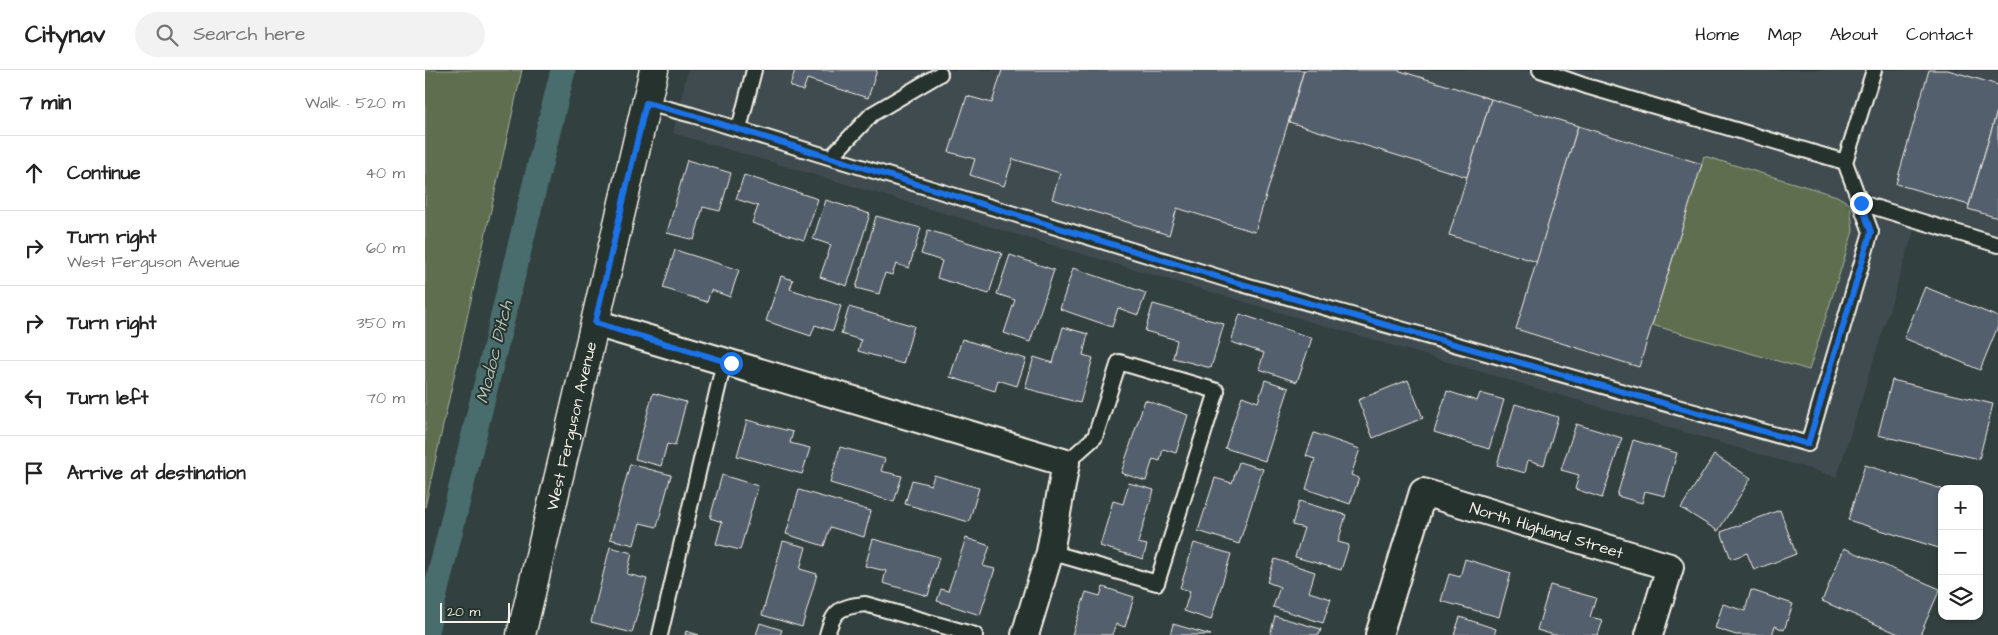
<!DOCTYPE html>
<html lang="en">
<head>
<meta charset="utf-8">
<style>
  body { margin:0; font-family:"Architects Daughter",sans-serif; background:#f2f2f2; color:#222 }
  .controls { position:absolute; right:15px; bottom:15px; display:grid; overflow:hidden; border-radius:10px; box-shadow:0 1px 4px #0004 }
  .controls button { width:45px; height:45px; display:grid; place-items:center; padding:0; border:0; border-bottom:1px solid #e0e0e0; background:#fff; color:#222; font:25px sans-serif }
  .scale { position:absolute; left:15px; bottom:12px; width:70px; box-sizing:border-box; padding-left:5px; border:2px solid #f4f1e8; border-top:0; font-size:14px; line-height:18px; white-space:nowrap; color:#f4f1e8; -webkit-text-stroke:4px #26332d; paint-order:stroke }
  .stop { position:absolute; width:15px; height:15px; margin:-11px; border:4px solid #1a73e8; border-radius:50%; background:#fff }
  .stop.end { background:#1a73e8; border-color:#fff; box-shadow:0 1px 5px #0008 }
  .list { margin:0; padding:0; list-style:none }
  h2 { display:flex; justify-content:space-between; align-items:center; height:65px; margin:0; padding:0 20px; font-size:21px }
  h2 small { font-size:16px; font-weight:400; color:#767676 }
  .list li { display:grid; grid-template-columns:32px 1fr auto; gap:15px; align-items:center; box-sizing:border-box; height:75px; padding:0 20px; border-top:1px solid #e0e0e0 }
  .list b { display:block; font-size:19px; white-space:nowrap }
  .list p { margin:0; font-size:16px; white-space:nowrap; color:#767676 }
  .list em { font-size:16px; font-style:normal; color:#767676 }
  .icon { flex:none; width:28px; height:28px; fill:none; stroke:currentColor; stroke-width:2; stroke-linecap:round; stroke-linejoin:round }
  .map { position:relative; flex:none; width:1573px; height:565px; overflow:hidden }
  header { display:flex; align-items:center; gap:30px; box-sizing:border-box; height:70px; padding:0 25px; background:#fff; border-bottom:1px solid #e0e0e0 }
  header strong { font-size:24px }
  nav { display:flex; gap:28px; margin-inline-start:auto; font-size:18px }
  .search { width:350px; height:45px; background:#f2f2f2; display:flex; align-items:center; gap:12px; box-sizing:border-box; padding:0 18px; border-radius:28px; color:#767676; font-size:19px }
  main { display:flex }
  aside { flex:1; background:#fff }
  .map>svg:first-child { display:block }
</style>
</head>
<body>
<header>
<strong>Citynav</strong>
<div class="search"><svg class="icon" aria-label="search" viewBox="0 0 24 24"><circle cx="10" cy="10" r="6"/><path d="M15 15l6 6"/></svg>Search here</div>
<nav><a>Home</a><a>Map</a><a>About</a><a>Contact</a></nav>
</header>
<main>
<aside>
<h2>7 min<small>Walk · 520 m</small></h2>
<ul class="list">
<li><svg class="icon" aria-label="ahead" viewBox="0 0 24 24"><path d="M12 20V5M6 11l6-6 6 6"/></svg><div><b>Continue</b></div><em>40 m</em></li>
<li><svg class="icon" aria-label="right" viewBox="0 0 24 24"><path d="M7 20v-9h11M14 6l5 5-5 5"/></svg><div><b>Turn right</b><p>West Ferguson Avenue</p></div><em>60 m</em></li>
<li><svg class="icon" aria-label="right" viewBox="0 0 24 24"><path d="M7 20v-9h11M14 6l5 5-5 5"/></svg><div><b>Turn right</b></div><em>350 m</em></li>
<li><svg class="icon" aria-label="left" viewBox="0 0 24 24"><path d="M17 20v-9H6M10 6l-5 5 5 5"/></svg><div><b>Turn left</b></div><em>70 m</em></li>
<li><svg class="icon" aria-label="arrive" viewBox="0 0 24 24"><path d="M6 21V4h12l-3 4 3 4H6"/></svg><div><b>Arrive at destination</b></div></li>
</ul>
</aside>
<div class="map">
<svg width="1573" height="565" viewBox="0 0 1573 565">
  <rect width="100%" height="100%" fill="#334040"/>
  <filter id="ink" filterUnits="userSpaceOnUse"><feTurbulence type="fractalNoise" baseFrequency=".02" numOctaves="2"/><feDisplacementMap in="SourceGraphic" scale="10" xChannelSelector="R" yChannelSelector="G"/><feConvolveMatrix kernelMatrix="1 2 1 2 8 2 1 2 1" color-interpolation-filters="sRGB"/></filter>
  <g filter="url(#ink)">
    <path fill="#404c50" d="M263,0H1573V184L1489,160L1412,407L248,63Z"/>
    <g fill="#5e6e50" stroke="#a9b09c">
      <path d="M0,0H97L0,437Z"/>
      <path d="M1279,86L1412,126L1425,134L1428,161L1384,300L1227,255Z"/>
    </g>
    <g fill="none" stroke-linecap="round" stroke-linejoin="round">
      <path stroke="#496d6d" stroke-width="25" d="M0,565L138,0"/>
    </g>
    <g fill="#525f6c" stroke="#f4f1e8">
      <path d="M370,0H452L443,28L382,9L378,21L365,16Z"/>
      <path d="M577,0H879L830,162L752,138L744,165L627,129L635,103L588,89L579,116L545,105L550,89L524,82L542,26L567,33Z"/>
      <path d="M879,0H972L1066,29L1042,107L864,52Z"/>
      <path d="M1504,0H1523L1573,15V38L1544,135L1471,114Z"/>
      <path d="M1066,29L1153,56L1112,192L1024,165Z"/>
      <path d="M1573,38V148L1543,139Z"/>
      <path d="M1153,56L1277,94L1214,297L1091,259Z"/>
      <path d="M262,90L306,103L295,141L278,137L269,170L242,163Z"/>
      <path d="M319,105L393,129L379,170L327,153L333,136L311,129Z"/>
      <path d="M401,130L445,144L422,216L395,207L406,175L388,169Z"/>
      <path d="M451,146L496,158L484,198L471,194L467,205L460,203L454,224L431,218Z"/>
      <path d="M503,160L577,183L564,224L512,208L517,191L496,184Z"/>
      <path d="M250,180L314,200L305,227L286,220L282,232L238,218Z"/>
      <path d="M585,185L629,200L605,272L579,263L590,230L572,224Z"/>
      <path d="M648,198L721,223L713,245L693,238L687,257L635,239Z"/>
      <path d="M356,206L368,210L365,219L416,236L408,261L390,255L386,266L341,251Z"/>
      <path d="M1500,217L1573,247V256L1555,300L1479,268Z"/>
      <path d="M728,234L799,254L786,298L748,288L752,270L720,261Z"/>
      <path d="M424,237L489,256L478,294L433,281L436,270L416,264Z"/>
      <path d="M815,244L887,268L872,312L834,299L839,283L806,272Z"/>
      <path d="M638,257L663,264L658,285L668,288L655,333L600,318L609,287L628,293Z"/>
      <path d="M537,269L601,289L592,316L573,310L570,321L525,307Z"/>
      <path d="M840,310L864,318L840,391L800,378L817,326L833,332Z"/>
      <path d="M983,310L998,348L948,368L933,330Z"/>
      <path d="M1467,310L1568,334L1554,389L1453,365Z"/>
      <path d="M1022,321L1052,331L1055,323L1079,330L1064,379L1009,362Z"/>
      <path d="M228,323L261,332L250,376L242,374L236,396L210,389Z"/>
      <path d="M720,330L763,345L751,383L738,379L735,391L728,389L721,411L696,403Z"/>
      <path d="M1090,334L1133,347L1119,395L1103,390L1100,403L1072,395Z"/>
      <path d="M322,350L368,362L365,373L385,378L377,404L312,386Z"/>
      <path d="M1151,354L1197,368L1177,428L1150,419L1154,405L1136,400Z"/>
      <path d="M889,363L935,379L926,405L934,408L925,434L881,419L890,389L881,386Z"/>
      <path d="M1208,370L1252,383L1240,426L1220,421L1217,433L1192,426Z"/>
      <path d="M415,377L460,389L456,401L477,406L469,432L405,413Z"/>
      <path d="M1289,385L1326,408L1293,461L1256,438Z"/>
      <path d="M814,392L838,399L814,474L773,461L790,408L807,413Z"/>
      <path d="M205,394L246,405L232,457L215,453L209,475L185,469Z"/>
      <path d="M1440,395L1517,419V479L1423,450Z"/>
      <path d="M297,405L333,416L315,480L291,474L297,452L285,448Z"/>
      <path d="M509,405L554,418L544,452L480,434L487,410L506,415Z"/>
      <path d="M704,413L729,420L713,473L722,475L718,489L675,476L688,431L698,434Z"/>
      <path d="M374,420L446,441L439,467L405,457L399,476L361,464Z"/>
      <path d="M874,431L921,445L913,472L924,475L916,500L870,487L879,458L867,455Z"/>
      <path d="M1355,440L1371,484L1329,500L1322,483L1306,489L1296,462Z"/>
      <path d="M541,468L565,476L558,496L570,499L555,545L512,531L516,519L523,521Z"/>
      <path d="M448,469L514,487L503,526L458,513L461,501L440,496Z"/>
      <path d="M358,471L381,477L375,499L392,504L377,557L337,545Z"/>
      <path d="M769,473L806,484L786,550L759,541L765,521L755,518Z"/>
      <path d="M185,477L207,483L202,504L222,509L207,563L166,552Z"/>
      <path d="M1419,478L1515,519L1495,565H1476L1397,531Z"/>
      <path d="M850,489L890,502L884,522L906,529L898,553L848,537L855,517L842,512Z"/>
      <path d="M1040,489L1086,503L1074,547L1016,531L1024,504L1035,507Z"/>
      <path d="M1125,515L1171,528L1165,547L1178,550L1173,565H1129L1112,560Z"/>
      <path d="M678,517L709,527L700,557L691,554L687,565H647L661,522L675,526Z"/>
      <path d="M1326,520L1368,534L1359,560L1350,556L1347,565H1311L1290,558L1298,534L1320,541Z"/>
      <path d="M850,546L896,559L894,565H845Z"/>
      <path d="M1035,547L1071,559L1069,565H1029Z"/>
      <path d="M335,553L357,560L355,565H331Z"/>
      <path d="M748,554L786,565H745Z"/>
      <path d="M261,561L274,565H260Z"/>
    </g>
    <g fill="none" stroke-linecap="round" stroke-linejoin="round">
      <defs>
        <g id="service">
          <path d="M221,33L267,45L813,213L1383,374L1446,162L1420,92L1161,16L1115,0"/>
          <path d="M314,59L329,0"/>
          <path d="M406,87L447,44L515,4"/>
          <path d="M1420,92L1449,0"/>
          <path d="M1436,133L1573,175"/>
          <path d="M625,482L732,513L792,321L694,292L670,367L641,393"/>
          <path d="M235,565L299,292"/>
          <path d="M402,565C409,540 414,537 440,534L550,565"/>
        </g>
        <g id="minor">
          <path d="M170,253L641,393L625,482L600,565"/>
          <path id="s1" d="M954,565L998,422L1245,497L1224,565"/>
        </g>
        <g id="tertiary">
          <path id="s2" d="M96,565L143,368L229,0"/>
        </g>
      </defs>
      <use href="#service" stroke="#f4f1e8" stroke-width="18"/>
      <use href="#minor" stroke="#f4f1e8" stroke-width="30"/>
      <use href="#tertiary" stroke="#f4f1e8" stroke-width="31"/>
      <use href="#service" stroke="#26332d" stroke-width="14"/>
      <use href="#minor" stroke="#26332d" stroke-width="26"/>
      <use href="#tertiary" stroke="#26332d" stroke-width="28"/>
    </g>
  </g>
  <g fill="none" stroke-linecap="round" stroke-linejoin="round" filter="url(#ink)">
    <path stroke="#1a73e8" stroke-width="6" d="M306,293L170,253L221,33L267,45L813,213L1383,374L1446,162L1436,133"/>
  </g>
  <g text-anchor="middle" stroke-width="4" stroke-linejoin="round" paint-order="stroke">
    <g font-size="16" fill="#f4f1e8" stroke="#26332d">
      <text dy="6" stroke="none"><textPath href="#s2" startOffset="215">West Ferguson Avenue</textPath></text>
      <text dy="6" stroke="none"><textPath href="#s1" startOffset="279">North Highland Street</textPath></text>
    </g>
    <g font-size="18" font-style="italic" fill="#b0bcb7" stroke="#26332d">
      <text transform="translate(69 282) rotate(-76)" y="6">Modoc Ditch</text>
    </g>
  </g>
</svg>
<div class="controls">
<button>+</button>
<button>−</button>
<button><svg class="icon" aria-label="layers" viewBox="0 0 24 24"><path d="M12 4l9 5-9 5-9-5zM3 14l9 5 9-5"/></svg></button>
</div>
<div class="scale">20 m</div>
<div class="stop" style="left:306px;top:293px"></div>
<div class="stop end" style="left:1436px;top:133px"></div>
</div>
</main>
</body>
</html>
